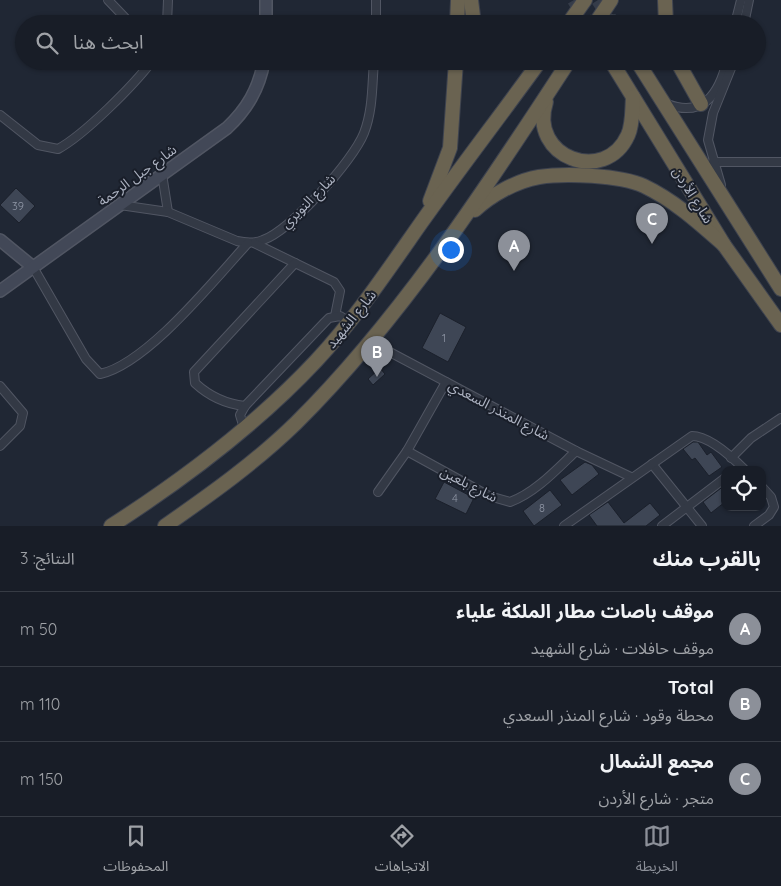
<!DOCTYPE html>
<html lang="ar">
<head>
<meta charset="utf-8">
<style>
  body { margin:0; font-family:Quicksand,"Noto Sans Arabic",sans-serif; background:#21262f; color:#f1f3f6; direction:rtl }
  .controls { position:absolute; right:15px; bottom:15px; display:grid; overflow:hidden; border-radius:10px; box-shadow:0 1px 4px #0004 }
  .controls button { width:45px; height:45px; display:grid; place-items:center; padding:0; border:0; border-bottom:1px solid #363b44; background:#181d27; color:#f1f3f6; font:25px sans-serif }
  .you { position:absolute; left:450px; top:249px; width:18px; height:18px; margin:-12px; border:4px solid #fff; border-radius:50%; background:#1a73e8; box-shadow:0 0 0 8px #1a73e833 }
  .badge { display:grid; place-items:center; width:32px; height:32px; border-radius:50%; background:#8c9099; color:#fff; font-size:16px; font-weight:700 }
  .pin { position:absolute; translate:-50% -41px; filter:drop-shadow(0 1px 2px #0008) }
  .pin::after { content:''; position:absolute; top:26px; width:18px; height:15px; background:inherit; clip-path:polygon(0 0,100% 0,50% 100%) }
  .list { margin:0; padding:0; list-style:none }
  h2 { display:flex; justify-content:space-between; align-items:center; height:65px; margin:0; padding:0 20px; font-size:21px }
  h2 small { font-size:16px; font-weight:400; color:#9fa2a7 }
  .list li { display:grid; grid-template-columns:32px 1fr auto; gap:15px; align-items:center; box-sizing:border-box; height:75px; padding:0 20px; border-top:1px solid #363b44 }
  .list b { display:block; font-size:19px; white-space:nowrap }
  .list p { margin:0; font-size:16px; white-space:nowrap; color:#9fa2a7 }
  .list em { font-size:16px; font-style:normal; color:#9fa2a7 }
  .icon { flex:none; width:28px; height:28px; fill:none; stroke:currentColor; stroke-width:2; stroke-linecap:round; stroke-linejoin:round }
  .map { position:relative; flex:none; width:781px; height:526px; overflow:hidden; direction:ltr }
  .search { position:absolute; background:#181d27; box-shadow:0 1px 4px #0004; left:15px; right:15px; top:15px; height:55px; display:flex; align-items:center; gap:12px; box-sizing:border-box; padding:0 18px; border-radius:28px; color:#9fa2a7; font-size:19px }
  .sheet { height:290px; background:#181d27 }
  nav { display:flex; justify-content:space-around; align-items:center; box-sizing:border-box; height:70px; border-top:1px solid #363b44; background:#181d27; font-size:14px; color:#9fa2a7 }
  nav a { display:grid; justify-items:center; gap:2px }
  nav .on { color:#8c9099 }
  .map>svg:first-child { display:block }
</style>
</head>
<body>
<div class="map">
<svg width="781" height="526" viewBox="0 0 781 526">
  <rect width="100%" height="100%" fill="#202734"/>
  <g fill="#3e4655" stroke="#1b202b">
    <path d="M16,188L35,206L19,223L0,205Z"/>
    <path d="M440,313L466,327L448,362L422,348Z"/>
    <path d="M380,368L385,374L373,385L368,379Z"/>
    <path d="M693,442H698L707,455L711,452L722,467L709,476L695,458L692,460L683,449Z"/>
    <path d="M585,462L592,465L599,474L572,495L560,480Z"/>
    <path d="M444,482L474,498L466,514L435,499Z"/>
    <path d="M725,485V502L711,513L703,502Z"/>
    <path d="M550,490L562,505L534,526L523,511Z"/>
    <path d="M608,502L624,523L650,503L660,515L646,526H597L589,515Z"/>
  </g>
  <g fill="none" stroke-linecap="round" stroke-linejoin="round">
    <g stroke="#353c49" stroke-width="14" stroke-dasharray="14 7" stroke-linecap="butt">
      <path d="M574,0L588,24"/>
      <path d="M598,0L611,20"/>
    </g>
    <defs>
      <g id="street">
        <path d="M108,0L131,24"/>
        <path d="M167,24L168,0"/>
        <path d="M376,24V0"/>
        <path d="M735,24L741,0"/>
        <path d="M744,24L749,0"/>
        <path d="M667,104C703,118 719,94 727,61"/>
        <path d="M0,115L38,145L58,149C84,135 134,85 152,61"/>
        <path d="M713,162H781"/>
        <path d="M162,174L168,212"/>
        <path d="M721,185L708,140L713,113L734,61"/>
        <path d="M120,205L168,212L237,241C246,243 254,244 263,240C291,230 353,161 364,133C373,110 372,85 374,61"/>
        <path d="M254,243L334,282L340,291L335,316"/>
        <path d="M33,267L86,359L100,374C147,364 214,280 248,243"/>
        <path d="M369,341L576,451L631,477"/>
        <path d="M0,386L23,413L20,426L0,446"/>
        <path d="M245,406C226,404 209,396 195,383L194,372L295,263"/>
        <path d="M244,428L240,415L245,406L325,322L329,318L340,316L350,322"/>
        <path d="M407,451L489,496L510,502C535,493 557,469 576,451"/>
        <path d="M731,458L751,438L781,418"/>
        <path d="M652,464L702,526"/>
        <path d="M378,492L407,451L446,382"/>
        <path d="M564,526L692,436C710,436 733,458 745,470"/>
        <path d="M662,526L725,478"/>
        <path d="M754,526L769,515L774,507L771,497L762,487"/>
      </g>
      <g id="secondary">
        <path d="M266,24V0"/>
        <path d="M0,240L33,267"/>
        <path d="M0,291L227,128C247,109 259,89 264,61"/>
      </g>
      <g id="highway">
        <path d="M471,0L474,24"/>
        <path d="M665,0L666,24"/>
        <path d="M612,22L613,24"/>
        <path d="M457,24L458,0"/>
        <path d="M568,24L585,0"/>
        <path d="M595,24L611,0"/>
        <path d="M611,61L724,245L781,325"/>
        <path d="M637,61L781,289"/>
        <path d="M677,61L701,104"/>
        <path d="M546,102C528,157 605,186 628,135C633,124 632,110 633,97"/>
        <path d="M430,201L450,148L456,61"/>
        <path d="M475,210C491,195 516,181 539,177C565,173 620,175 644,186C675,201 699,223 724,245"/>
        <path d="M111,526C184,479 256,425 316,361C356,318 388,270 421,223C460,168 501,115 540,61"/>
        <path d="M165,526C211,494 256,462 296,423C400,320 489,184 569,61"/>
      </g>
    </defs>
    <use href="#street" stroke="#515663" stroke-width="10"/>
    <use href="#secondary" stroke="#515663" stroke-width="14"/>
    <use href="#highway" stroke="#3e434f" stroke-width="16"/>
    <use href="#street" stroke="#333945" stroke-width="8"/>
    <use href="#secondary" stroke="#424857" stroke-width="11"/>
    <use href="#highway" stroke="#6a6351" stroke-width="14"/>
  </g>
  <g text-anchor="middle" stroke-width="4" stroke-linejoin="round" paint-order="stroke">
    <g font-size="11" fill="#9198a7">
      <text x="18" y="210">39</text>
      <text x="444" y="342">1</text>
      <text x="455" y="502">4</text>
      <text x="542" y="512">8</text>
    </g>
    <g font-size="14" fill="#adb3c2" stroke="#191e29">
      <text transform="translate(137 175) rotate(-36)" y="5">شارع جبل الرحمة</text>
      <text transform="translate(693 195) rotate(58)" y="5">شارع الأردن</text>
      <text transform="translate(308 201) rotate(-45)" y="5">شارع النويري</text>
      <text transform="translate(351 319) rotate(-51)" y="5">شارع الشهيد</text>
      <text transform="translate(499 410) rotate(28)" y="5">شارع المنذر السعدي</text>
      <text transform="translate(469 484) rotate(27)" y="5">شارع بلعين</text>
    </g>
  </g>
</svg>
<div class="controls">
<button><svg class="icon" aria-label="locate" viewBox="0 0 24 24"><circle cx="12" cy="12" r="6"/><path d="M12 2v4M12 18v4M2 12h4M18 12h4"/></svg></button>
</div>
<div class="you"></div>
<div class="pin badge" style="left:514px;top:271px">A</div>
<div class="pin badge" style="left:377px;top:377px">B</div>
<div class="pin badge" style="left:652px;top:244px">C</div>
<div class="search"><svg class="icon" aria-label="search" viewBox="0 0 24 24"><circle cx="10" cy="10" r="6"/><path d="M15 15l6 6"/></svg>ابحث هنا</div>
</div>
<section class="sheet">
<h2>بالقرب منك<small>النتائج: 3</small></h2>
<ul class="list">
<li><span class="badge">A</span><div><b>موقف باصات مطار الملكة علياء</b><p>موقف حافلات · شارع الشهيد</p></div><em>50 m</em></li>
<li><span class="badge">B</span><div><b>Total</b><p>محطة وقود · شارع المنذر السعدي</p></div><em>110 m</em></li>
<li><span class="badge">C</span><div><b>مجمع الشمال</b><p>متجر · شارع الأردن</p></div><em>150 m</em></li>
</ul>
</section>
<nav>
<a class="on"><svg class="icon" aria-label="map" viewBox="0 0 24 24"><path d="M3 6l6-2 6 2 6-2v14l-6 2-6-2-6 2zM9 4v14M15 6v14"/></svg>الخريطة</a>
<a><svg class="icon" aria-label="directions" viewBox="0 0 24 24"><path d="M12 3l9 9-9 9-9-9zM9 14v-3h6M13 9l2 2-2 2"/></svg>الاتجاهات</a>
<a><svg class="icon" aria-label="saved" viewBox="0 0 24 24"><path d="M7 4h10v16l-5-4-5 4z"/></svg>المحفوظات</a>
</nav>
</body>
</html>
